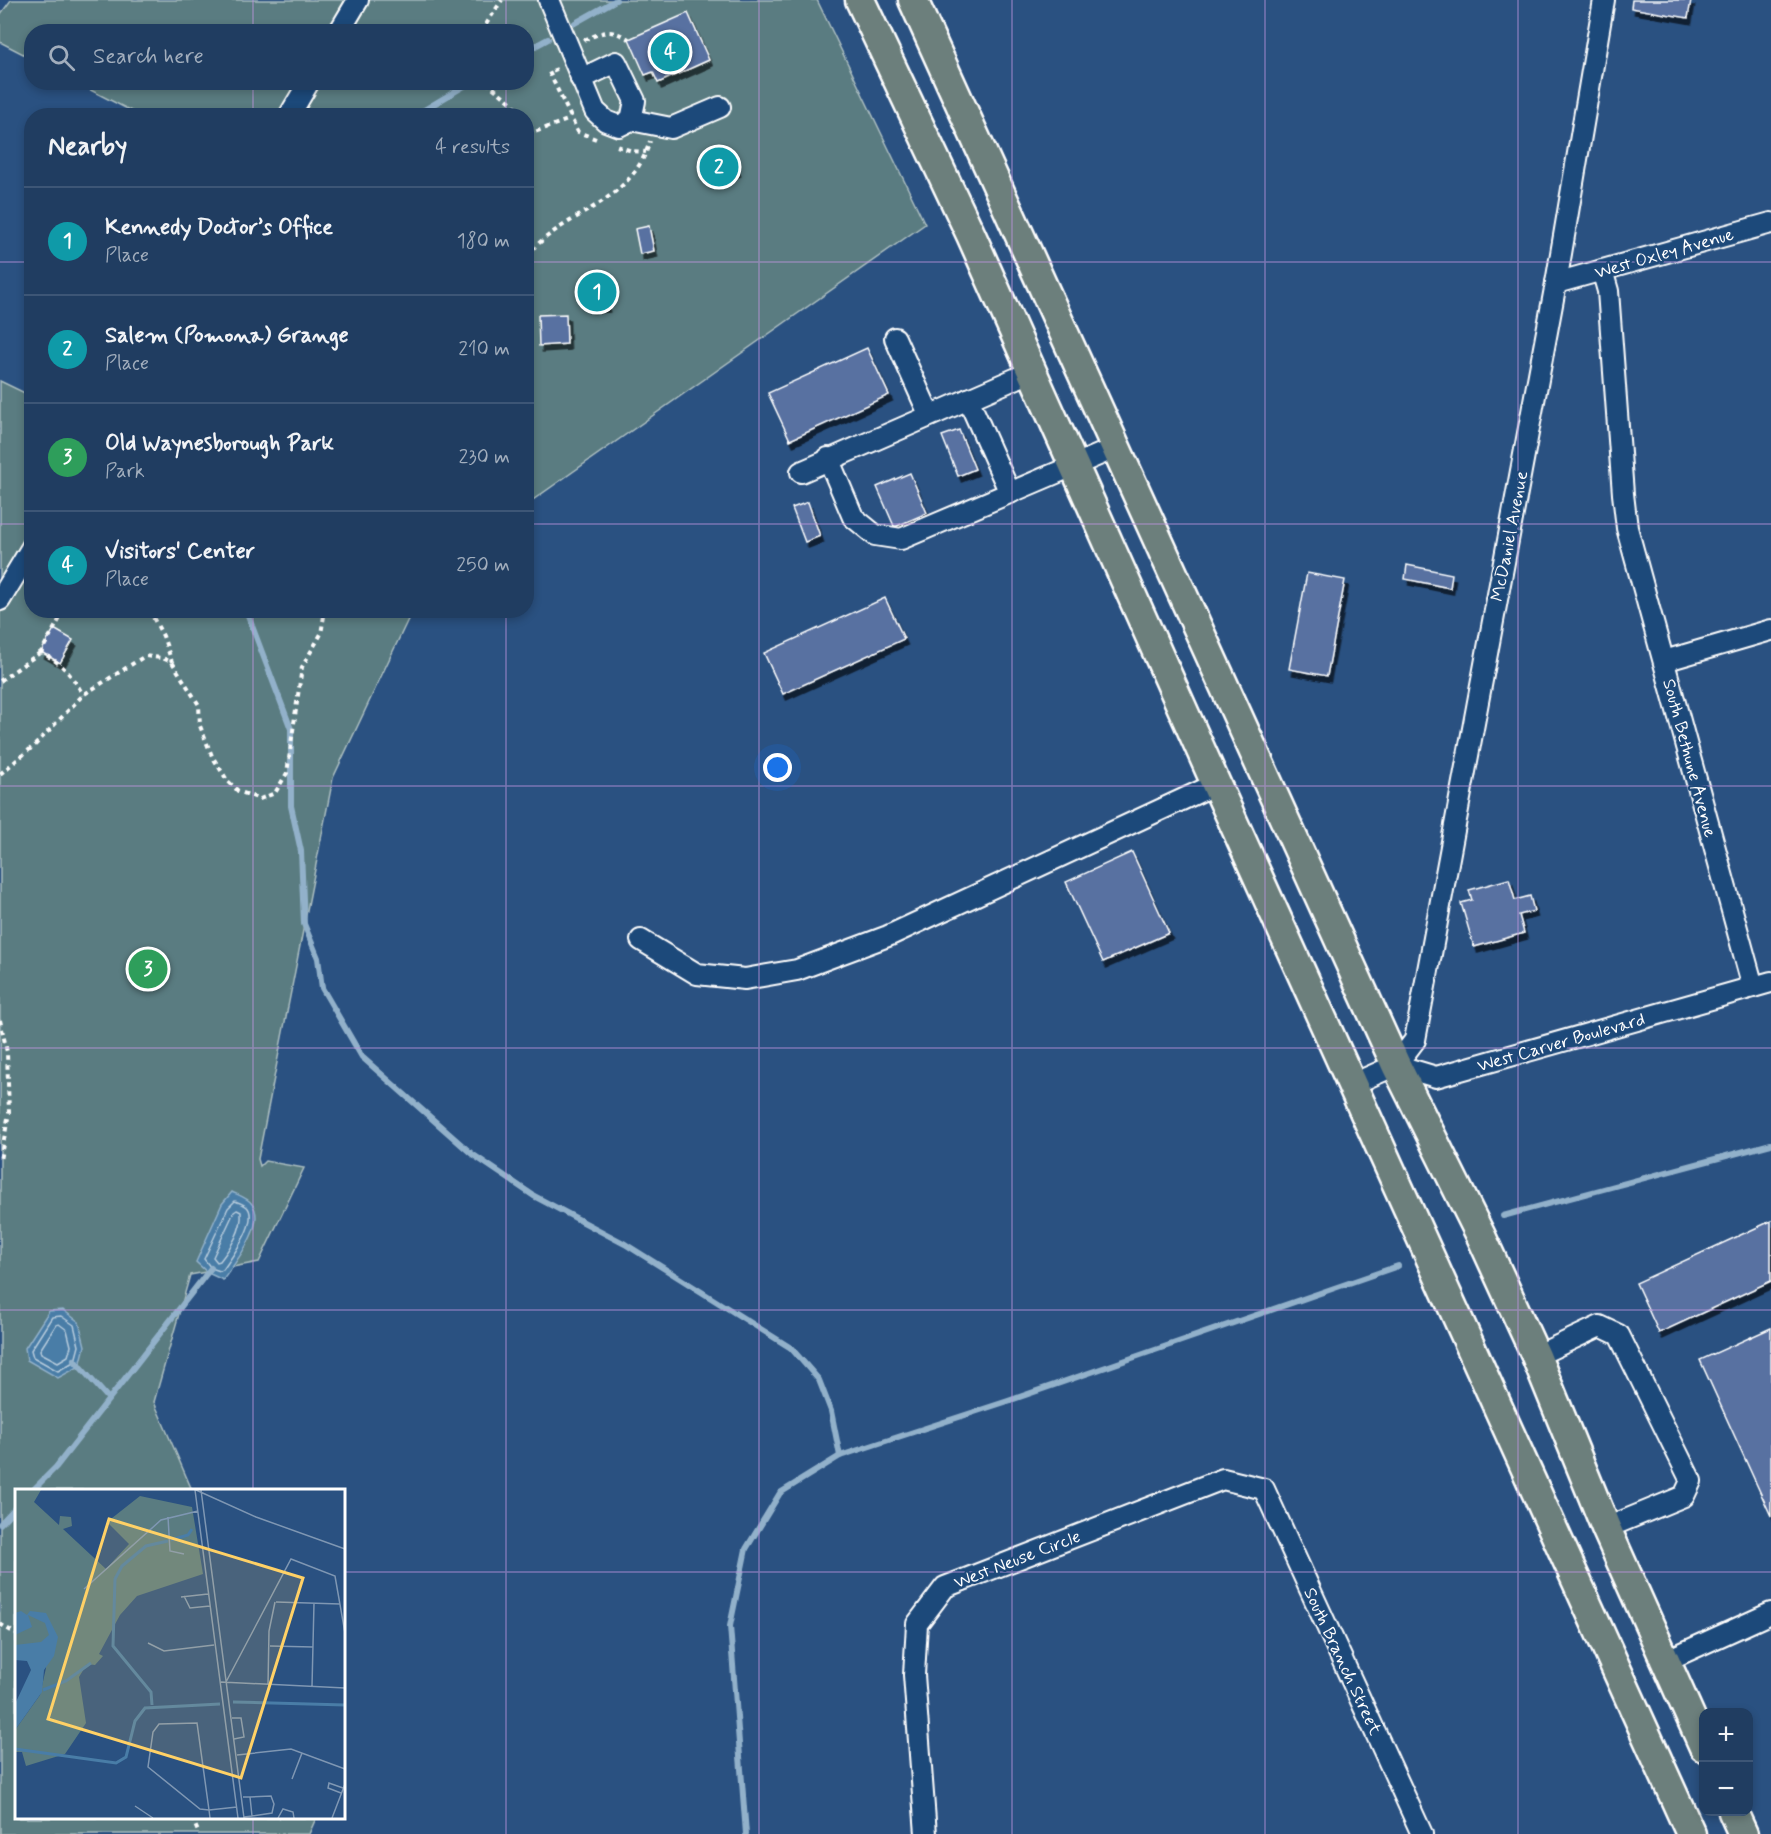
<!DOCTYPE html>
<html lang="en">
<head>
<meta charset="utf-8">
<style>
  body { margin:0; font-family:Mynerve,sans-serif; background:#284467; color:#f1f3f6 }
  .controls { position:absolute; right:18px; bottom:18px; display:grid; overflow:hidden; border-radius:12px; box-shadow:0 3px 9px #0003 }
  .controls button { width:54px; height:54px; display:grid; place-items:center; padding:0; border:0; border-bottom:2px solid #3d5676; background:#203d61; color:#f1f3f6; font:30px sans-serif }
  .you { position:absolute; left:778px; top:768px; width:21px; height:21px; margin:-15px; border:4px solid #fff; border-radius:50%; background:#1a73e8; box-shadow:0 0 0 9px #1a73e833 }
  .badge { display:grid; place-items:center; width:39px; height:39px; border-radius:50%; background:#ffd166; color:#fff; font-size:20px; font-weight:700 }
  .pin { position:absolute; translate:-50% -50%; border:3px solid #fff; box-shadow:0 2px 6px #0006 }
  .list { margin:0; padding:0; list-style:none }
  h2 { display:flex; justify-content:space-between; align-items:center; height:78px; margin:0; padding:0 24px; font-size:26px }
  h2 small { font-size:20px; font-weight:400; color:#a2aebd }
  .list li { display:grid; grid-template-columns:39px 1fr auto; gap:18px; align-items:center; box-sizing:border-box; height:108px; padding:0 24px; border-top:2px solid #3d5676 }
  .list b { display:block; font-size:22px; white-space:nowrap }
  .list p { margin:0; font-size:20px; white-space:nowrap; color:#a2aebd }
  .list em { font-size:20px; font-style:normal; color:#a2aebd }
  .icon { flex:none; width:33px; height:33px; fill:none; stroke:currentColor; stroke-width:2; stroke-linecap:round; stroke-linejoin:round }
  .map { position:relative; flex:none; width:1771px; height:1834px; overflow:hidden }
  .search { position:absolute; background:#203d61; box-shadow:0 3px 9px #0003; left:24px; top:24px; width:510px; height:66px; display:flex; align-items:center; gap:15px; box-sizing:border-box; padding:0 21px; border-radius:24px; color:#a2aebd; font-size:22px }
  .panel { position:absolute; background:#203d61; box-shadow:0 3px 9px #0003; left:24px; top:108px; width:510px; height:510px; border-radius:24px }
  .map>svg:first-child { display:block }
</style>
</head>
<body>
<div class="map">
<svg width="1771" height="1834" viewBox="0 0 1771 1834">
  <defs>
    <filter id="shadow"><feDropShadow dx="3.5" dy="6" stdDeviation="0" flood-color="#0009"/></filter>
  </defs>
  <rect width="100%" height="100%" fill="#2a5181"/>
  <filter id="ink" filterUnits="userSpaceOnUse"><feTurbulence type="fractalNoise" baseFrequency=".0167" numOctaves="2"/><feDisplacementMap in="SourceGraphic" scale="12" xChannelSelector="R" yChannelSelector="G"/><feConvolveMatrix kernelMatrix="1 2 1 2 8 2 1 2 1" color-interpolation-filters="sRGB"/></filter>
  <g filter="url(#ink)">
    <g fill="#5a7c81" stroke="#acbec0" stroke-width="1.5">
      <path d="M11,0H817L925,224L527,504L526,116L139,115L77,83L526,82V32H32L31,58L0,42V15Z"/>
      <path d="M0,381L31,396L32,610L412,611L333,778L258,1159L260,1166L265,1161L304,1168L259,1262L190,1275L154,1402L192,1490H16V1818H316L309,1834H0Z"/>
    </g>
    <g fill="#497da7" stroke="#92b1ca" stroke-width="1.5">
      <path d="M232,1192C238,1195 248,1198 252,1204C267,1224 235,1263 223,1280L208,1273L196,1262L222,1204Z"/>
      <path d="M63,1310L79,1322L85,1346L80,1366L58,1378L27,1360L25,1348L49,1311Z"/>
    </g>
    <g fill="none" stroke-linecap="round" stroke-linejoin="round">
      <g stroke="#b6cbdc" stroke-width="1.5">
        <path d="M235,1201C240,1203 245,1204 248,1208C258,1223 231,1258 223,1270L220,1271L211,1268L204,1259L228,1208Z"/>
        <path d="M237,1210L241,1212C243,1230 230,1248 220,1261L217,1262L213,1257L234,1212Z"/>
        <path d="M52,1317L61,1316L74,1325L79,1346L75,1361L58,1371L33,1357L31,1350Z"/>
        <path d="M59,1324L67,1330L71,1346L68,1356L58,1362L41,1353L40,1350L56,1325Z"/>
      </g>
      <g stroke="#92b1ca" stroke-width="6">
        <path d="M575,23L616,0"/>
        <path d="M526,51L548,39"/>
        <path d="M414,116L471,82"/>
        <path d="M246,610L291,729V806L301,851L304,924L318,958L322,988L362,1057L472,1154L534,1196L625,1244L791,1348L819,1380L831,1411L840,1456"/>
        <path d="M1503,1216L1771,1144"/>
        <path d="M74,1360L108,1398"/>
        <path d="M33,1490L56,1467L211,1268"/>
        <path d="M0,1524L16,1507"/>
        <path d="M746,1834L730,1626L746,1549L780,1493L840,1456L1008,1401L1398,1266"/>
      </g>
    </g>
    <g fill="#5971a1" stroke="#fff" stroke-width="1.5" filter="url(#shadow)">
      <path d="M1632,0H1691L1688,18L1631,8Z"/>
      <path d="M688,13L709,60L658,83L653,72L645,75L629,39Z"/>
      <path d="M729,151L737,170L708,183L700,164Z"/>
      <path d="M649,226L654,251L640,254L635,229Z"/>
      <path d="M604,276L606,306L590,307L588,277Z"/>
      <path d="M566,314L567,344L539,346L538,315Z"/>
      <path d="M867,348L889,395L790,440L768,393Z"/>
      <path d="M959,430L975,469L958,476L942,436Z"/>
      <path d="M910,473L927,513L897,526H894L877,487Z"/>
      <path d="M808,502L820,536L805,542L792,508Z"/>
      <path d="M1407,565L1452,574L1450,588L1405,579Z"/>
      <path d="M1307,573L1345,580L1327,676L1289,669Z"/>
      <path d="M885,598L904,639L783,694L764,653Z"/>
      <path d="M54,629L73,640L60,663L41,652Z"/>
      <path d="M1132,852L1169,933L1103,962L1066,882Z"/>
      <path d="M1509,879L1515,900L1530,896L1534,911L1519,915L1524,933L1474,947L1461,903L1472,900L1469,890Z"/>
      <path d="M1771,1221V1281L1659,1333L1636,1283Z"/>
      <path d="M1771,1328V1516L1700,1360Z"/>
    </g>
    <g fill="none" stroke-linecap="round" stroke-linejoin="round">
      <defs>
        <g id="minor">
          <path d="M549,0L595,111L606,121L619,126L631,120L671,128L720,107"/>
          <path d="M339,32L358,0"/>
          <path d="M581,79L616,62L635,101L631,120"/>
          <path d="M289,116L309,82"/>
          <path d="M1602,270L1608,291L1623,494L1627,528L1753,987"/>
          <path d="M1556,283L1771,223"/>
          <path d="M895,338L929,414"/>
          <path d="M968,399L1010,493"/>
          <path d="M828,458L853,517L875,535L901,539L1115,448"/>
          <path d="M801,472L1033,371"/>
          <path d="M0,600L32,547"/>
          <path d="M1664,661L1771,630"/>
          <path d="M641,940L697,974L745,979L797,970L888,936L1216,784"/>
          <path d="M1396,1065L1415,1040L1556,283L1604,0"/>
          <path d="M1353,1084L1396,1065L1436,1077L1771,982"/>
          <path d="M1536,1356L1600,1326L1619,1335L1691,1481L1684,1496L1606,1528"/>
          <path d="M1665,1661L1771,1613"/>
          <path d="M926,1834L914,1675L917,1624L945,1587L1223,1479L1264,1489L1422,1834"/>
        </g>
        <g id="highway">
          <path d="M860,0L971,235L1216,784L1691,1834"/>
          <path d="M913,0L1396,1065L1481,1236L1536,1356L1606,1528L1704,1747"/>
          <path d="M1733,1812L1743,1834"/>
        </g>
      </defs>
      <use href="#minor" stroke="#fff" stroke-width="24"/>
      <use href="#highway" stroke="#fff" stroke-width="33"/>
      <g stroke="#fff" stroke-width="4" stroke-dasharray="4.5 4.5" stroke-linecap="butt">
        <path d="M481,32L502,0"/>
        <path d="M584,40C606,31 608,28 629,39"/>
        <path d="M557,69L549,72L578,132L596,139"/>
        <path d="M486,82L512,103L523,116"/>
        <path d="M526,121L532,133L570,119"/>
        <path d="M617,146L632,151L646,152"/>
        <path d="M526,256C566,210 630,206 650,141"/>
        <path d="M56,610L59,620L41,652C61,663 72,674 83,695"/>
        <path d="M149,610L163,636L172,662"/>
        <path d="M0,681L41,652"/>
        <path d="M0,774L35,745L83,695L145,656L162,658L172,662L199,705L200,726L212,756L227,780L238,791L260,799L275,793L287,773L302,667L321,634L325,610"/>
        <path d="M0,1020L7,1052L9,1113L0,1160"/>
        <path d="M0,1624L16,1634"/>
        <path d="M192,1818L199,1834"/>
      </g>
      <use href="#minor" stroke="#1f4a7a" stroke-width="20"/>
      <use href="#highway" stroke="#6c7f7c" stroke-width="28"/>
    </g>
  </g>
  <path fill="none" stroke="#bd96df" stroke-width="1.5" stroke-opacity="0.55" d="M253,0V32M506,0V32M759,0V1834M1012,0V1834M1265,0V1834M1518,0V1834M253,82V116M506,82V116M0,262H32M526,262H1771M0,524H32M526,524H1771M253,610V1490M506,610V1834M0,786H1771M0,1048H1771M0,1310H1771M0,1572H16M344,1572H1771M253,1818V1834"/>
  <g text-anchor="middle" stroke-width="4.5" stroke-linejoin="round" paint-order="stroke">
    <g font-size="18" fill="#fff" stroke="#1f4a7a">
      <text transform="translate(1664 253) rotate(-16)" y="6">West Oxley Avenue</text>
      <text transform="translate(1509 536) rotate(-79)" y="6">McDaniel Avenue</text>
      <text transform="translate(1690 758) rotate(75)" y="6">South Bethune Avenue</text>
      <text transform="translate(1561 1042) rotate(-16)" y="6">West Carver Boulevard</text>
      <text transform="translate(1017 1559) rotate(-21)" y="6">West Neuse Circle</text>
      <text transform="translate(1343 1661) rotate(65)" y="6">South Branch Street</text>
    </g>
  </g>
  <g transform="translate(15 1489)">
    <rect width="330" height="330" fill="#2a5181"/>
    <path d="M0,1H26L19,13L44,36L45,27L56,28L57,37L48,40L91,80L114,55L92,33L125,7L177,18L188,85L122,107L105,126L84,165L88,167L80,176L72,175L64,188L71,234L50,265L11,277L7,263H0V241L25,206L31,179L29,167L0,158Z" fill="#5a7c81"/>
    <path d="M6,122L12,126L15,122L31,124L43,148L39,167L29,181L27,203L0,241V215L16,181L12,172L0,171V156L26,153L34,146L30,134L13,126L17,138L0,146V124Z" fill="#497da7"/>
    <path fill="none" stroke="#497da7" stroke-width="3" d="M156,51L173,46L177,40M28,201L51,192L76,174M218,213L330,216M137,216L136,203L98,157L100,90L107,77L131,57L153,52M0,260L101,274L111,268L120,232L130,219L205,215"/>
    <path fill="none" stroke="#7f97b3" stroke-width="1.5" d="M180,1L223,329M181,1L241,28L330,60M186,1L229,329M153,28L155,62L169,65M69,100L146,31L183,22M169,107L175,119L195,117M166,108L193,105M261,113L325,115M133,154L149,162L199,156M255,157L298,158M206,193L330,199M211,193L276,70L320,87L330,144M253,196L254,142L260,113M297,197L299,114M217,229H226L229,248L219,250M222,266L276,260L330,280M277,290L287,264M326,304L313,299L314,294L328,299M228,308H235L237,327L229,328M235,308L256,307L259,315L257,324L237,327M120,317L138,329M195,329L194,321L182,234L144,235L138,243L133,278L185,320L194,321L222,318M263,329L268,320L278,323L279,329M317,329L330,295"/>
    <path fill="#ffd166" fill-opacity="0.15" stroke="#ffd166" stroke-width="3" d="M94,30L288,89L226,289L33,230Z"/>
    <rect width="330" height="330" fill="none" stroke="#fff" stroke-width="3"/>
  </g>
</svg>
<div class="controls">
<button>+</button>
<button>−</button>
</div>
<div class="you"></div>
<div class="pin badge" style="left:597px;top:292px;background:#0f9aa8">1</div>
<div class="pin badge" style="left:719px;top:167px;background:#0f9aa8">2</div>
<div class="pin badge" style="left:148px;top:969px;background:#2e9e5b">3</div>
<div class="pin badge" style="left:670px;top:52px;background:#0f9aa8">4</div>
<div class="search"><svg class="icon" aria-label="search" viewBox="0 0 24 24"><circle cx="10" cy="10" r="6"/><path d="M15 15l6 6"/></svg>Search here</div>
<section class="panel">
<h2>Nearby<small>4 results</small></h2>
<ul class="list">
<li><span class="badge" style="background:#0f9aa8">1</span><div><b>Kennedy Doctor’s Office</b><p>Place</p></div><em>180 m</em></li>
<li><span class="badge" style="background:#0f9aa8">2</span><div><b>Salem (Pomona) Grange</b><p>Place</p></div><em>210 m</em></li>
<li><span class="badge" style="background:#2e9e5b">3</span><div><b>Old Waynesborough Park</b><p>Park</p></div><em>230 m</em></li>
<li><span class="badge" style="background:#0f9aa8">4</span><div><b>Visitors' Center</b><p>Place</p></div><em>250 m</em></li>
</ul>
</section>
</div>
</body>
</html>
